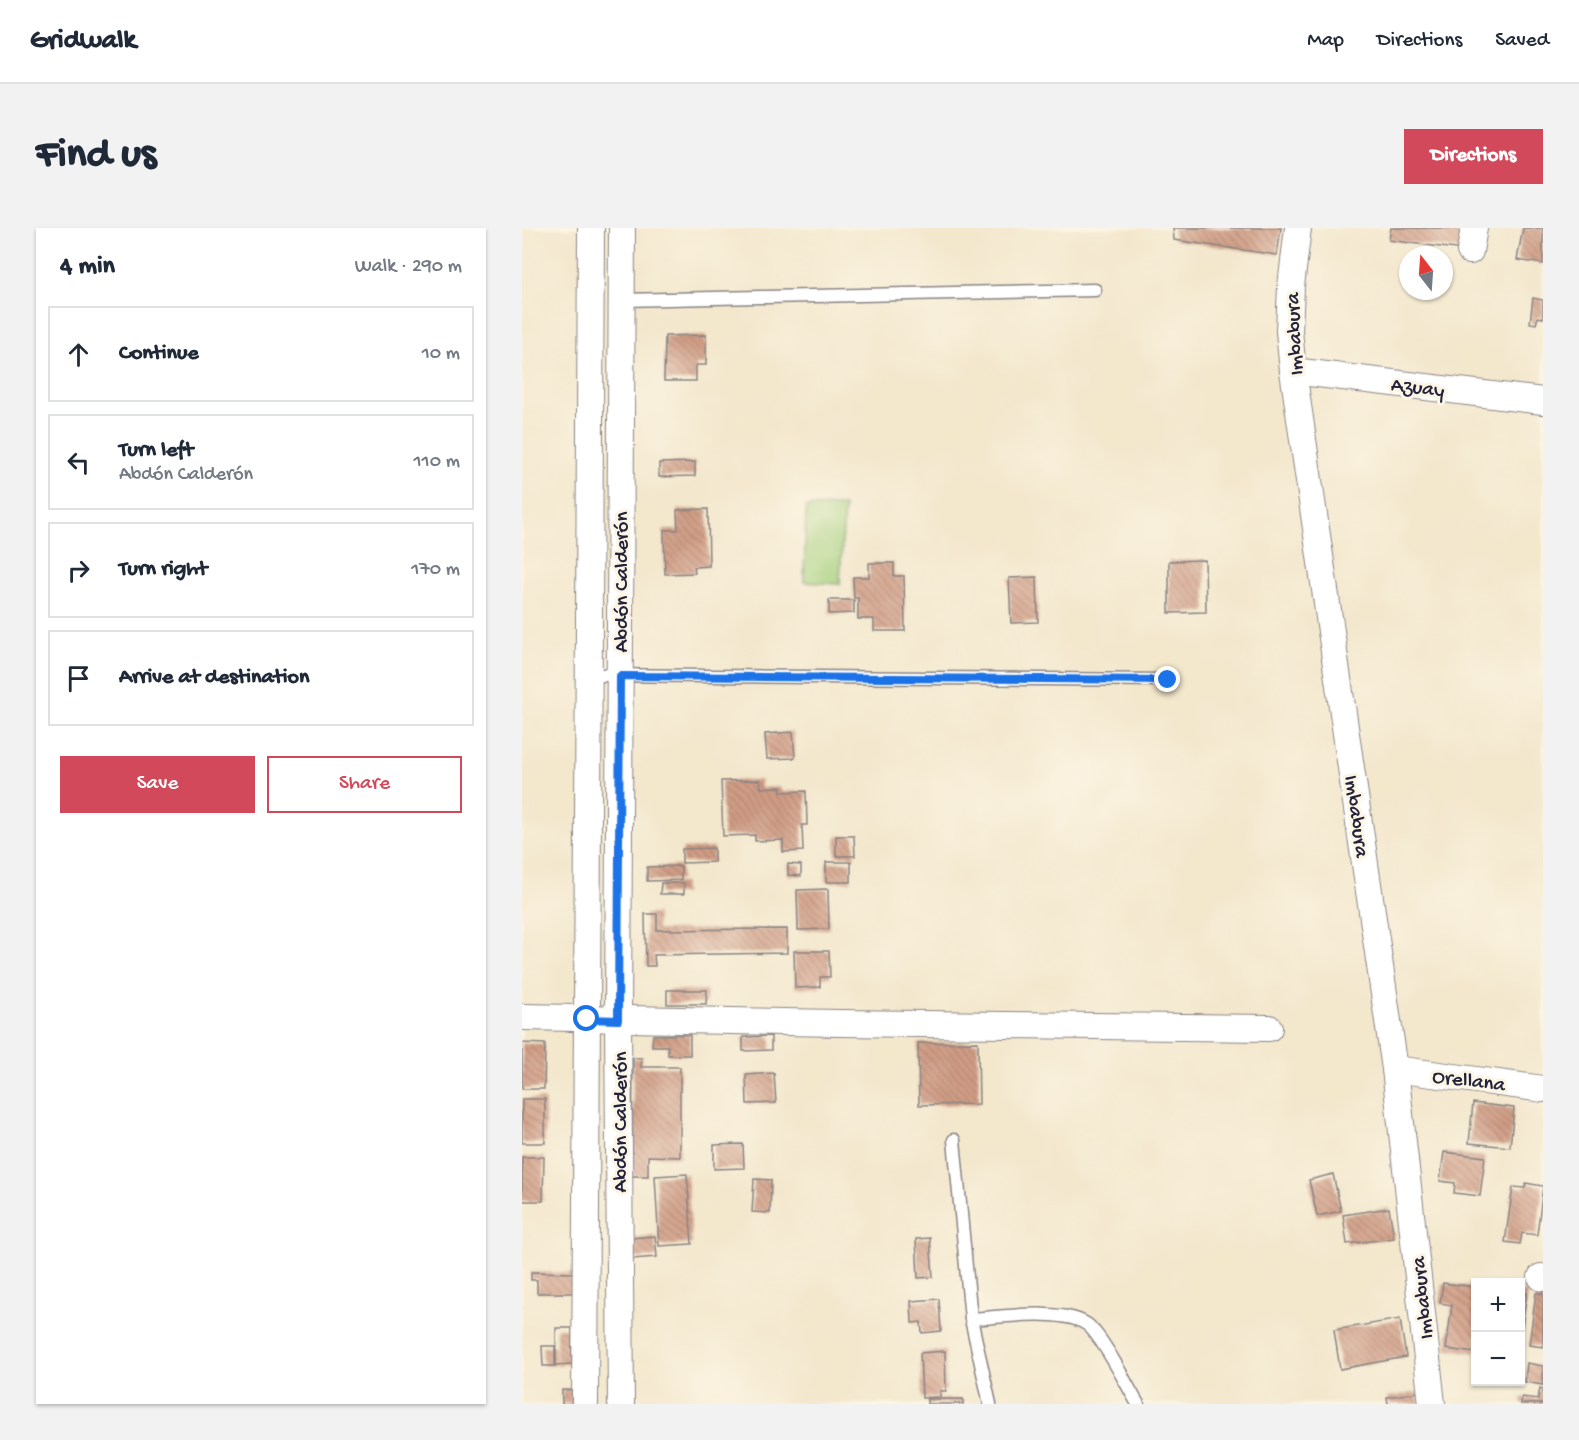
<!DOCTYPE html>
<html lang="en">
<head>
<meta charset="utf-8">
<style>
  body { margin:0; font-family:"Gochi Hand",sans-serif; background:#f2f2f3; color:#1f2937 }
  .controls { position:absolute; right:18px; bottom:18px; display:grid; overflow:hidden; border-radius:0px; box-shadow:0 2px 4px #0004 }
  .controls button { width:54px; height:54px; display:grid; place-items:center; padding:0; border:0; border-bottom:2px solid #e0e1e3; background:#fff; color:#1f2937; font:30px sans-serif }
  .compass { position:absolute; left:877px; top:18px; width:54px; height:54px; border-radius:50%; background:#fff; box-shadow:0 2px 4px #0004; rotate:343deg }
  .stop { position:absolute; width:18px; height:18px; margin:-14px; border:4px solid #1a73e8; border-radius:50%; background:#fff }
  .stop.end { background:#1a73e8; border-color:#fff; box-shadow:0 2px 6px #0008 }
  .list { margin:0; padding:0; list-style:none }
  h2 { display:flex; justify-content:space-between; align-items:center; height:78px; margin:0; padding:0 24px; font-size:26px }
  h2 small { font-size:20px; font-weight:400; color:#747a83 }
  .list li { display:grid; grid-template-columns:39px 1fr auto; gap:18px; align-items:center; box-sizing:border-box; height:96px; margin:0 12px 12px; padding:0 12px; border:2px solid #e0e1e3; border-radius:0px }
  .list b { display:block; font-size:22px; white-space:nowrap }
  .list p { margin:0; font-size:20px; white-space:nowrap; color:#747a83 }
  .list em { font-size:20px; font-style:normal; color:#747a83 }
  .actions { display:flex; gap:12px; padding:18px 24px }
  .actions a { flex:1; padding:14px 0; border:2px solid #d1495b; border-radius:0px; text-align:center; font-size:21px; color:#d1495b }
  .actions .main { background:#d1495b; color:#fff }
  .icon { flex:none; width:33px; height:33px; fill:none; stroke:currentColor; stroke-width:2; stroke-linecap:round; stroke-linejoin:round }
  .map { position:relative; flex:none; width:1021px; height:1176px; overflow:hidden; border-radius:0px }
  header { display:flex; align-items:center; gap:36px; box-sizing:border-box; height:84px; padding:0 30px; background:#fff; border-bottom:2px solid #e0e1e3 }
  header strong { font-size:28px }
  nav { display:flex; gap:33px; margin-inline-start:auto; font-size:21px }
  .intro { display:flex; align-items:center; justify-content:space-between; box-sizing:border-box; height:144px; padding:0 36px }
  h1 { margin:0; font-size:42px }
  .button { padding:15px 27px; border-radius:0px; background:#d1495b; color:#fff; font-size:21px; font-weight:700 }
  main { display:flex; gap:36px; padding:0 36px }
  aside { flex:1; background:#fff; border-radius:0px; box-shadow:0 2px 4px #0004 }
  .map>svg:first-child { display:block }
</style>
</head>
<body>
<header>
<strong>Gridwalk</strong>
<nav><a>Map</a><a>Directions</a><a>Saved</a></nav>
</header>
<div class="intro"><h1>Find us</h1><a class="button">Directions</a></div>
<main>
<aside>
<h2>4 min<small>Walk · 290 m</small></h2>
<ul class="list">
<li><svg class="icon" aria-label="ahead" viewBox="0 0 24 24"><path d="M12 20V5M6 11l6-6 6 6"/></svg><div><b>Continue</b></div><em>10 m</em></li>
<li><svg class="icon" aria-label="left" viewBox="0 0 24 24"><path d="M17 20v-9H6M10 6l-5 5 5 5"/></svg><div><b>Turn left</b><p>Abdón Calderón</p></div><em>110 m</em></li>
<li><svg class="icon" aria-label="right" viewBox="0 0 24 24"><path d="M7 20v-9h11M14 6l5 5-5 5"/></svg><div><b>Turn right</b></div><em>170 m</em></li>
<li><svg class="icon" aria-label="arrive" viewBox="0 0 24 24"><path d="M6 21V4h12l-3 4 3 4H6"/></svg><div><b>Arrive at destination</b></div></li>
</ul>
<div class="actions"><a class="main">Save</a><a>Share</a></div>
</aside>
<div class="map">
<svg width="1021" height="1176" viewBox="0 0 1021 1176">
  <defs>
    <pattern id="building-back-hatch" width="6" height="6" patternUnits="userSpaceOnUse" patternTransform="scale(1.5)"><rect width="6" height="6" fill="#d19d85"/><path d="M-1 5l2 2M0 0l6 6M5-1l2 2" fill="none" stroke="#a9806e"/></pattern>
  </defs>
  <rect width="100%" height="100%" fill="#fcf5e5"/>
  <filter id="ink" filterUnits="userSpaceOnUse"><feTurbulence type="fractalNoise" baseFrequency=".0167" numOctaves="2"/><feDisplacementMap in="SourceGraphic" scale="12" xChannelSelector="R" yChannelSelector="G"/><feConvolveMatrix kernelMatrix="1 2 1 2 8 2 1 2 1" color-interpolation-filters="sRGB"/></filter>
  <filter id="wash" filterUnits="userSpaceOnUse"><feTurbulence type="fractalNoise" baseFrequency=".008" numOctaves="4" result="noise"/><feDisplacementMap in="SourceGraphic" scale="24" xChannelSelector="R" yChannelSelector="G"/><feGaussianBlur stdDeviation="1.35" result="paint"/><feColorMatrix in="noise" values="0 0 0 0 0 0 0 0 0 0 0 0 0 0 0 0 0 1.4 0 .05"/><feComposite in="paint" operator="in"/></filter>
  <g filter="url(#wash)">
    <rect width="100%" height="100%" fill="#f3e7cc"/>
    <path fill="#a4cf7b" stroke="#63785b" stroke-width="1.5" d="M322,278L318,356L282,354L284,279Z"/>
    <g id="blocks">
      <g fill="url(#building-back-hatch)">
        <path d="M651,0H759L755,27L652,12Z"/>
        <path d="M869,0H951L948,23L867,12Z"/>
        <path d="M1001,0H1021V36L995,32Z"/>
        <path d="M1011,70L1021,72V90L1016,89L1014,96L1008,95Z"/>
        <path d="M184,107V137H174V153H142L143,108Z"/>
        <path d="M173,234V248L137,249V235Z"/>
        <path d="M186,281L187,338L172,339L173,345L143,346L142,302H156L155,282Z"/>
        <path d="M683,332L684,384L647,385V333Z"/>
        <path d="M347,335H372V348H382L383,403H352V391H336V370H332L331,349H347Z"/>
        <path d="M515,349L516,394L489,395L487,350Z"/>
        <path d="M307,372H332V385L307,386Z"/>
        <path d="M271,504L273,530L245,531L243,506Z"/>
        <path d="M238,552L239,560L259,559V564L284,563L285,597H280L281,623L261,624V612L233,613V607L201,608L199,553Z"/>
        <path d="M314,608H332L333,628H314Z"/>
        <path d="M192,620V634L160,635V621Z"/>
        <rect x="304" y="634" width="25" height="20"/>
        <path d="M266,636L279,637V648L266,647Z"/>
        <path d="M159,638V652L125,653V639Z"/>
        <path d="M139,655H162V666H138Z"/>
        <path d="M306,661L307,701L276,702L275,662Z"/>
        <path d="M123,686H135V702L265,701V725L132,727L133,738H124Z"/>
        <path d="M272,723H307L308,749H298V759L273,760Z"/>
        <path d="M145,762H185L184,776H145Z"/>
        <path d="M131,807H168V827H146V818H130Z"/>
        <path d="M249,808V822L221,823V809Z"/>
        <path d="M456,814L457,876L397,877L396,815Z"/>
        <path d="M0,815L23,816L22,861H0Z"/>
        <path d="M111,830H120L119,839H158V929L126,928V948H110Z"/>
        <path d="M252,845L254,875L225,876L224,847Z"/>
        <rect x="0" y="871" width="23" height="44"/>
        <path d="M951,875L992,880L988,919L947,915Z"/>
        <path d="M221,916L222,940L192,941V917Z"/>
        <path d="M922,924L963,929L958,968L932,965L933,955L918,953Z"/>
        <path d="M0,929H22L21,973H0Z"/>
        <path d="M165,946L170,1016L137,1018L133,948Z"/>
        <path d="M811,946L819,983L795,988L787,952Z"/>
        <path d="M232,951L249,952L248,985L230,984Z"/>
        <path d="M1004,955L1021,958L1015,1007L1000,1005L998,1016L983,1014L991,959L1003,960Z"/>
        <path d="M867,980L872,1010L825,1016L821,987Z"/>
        <path d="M133,1008L135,1029L110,1031L109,1010Z"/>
        <path d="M408,1010L411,1049L396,1050L394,1011Z"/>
        <path d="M9,1044L52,1045V1065H15V1052H9Z"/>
        <path d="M921,1055L954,1059V1125L924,1121L930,1077L918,1075Z"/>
        <path d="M999,1064L1005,1065L1000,1099H999Z"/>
        <path d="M1014,1065L1021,1066V1119L1007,1117Z"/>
        <path d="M417,1071L419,1103L400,1105L399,1094L390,1095L389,1073Z"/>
        <path d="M878,1091L884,1129L818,1141L812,1102Z"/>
        <path d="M34,1100H50V1136L34,1137Z"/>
        <path d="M20,1118H33V1138H21Z"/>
        <path d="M423,1123L424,1163H418V1169L400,1170L398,1125Z"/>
        <path d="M1005,1135L1021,1138V1157L1003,1154Z"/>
        <path d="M1018,1160L1021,1161V1176H999L1000,1169L1016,1171Z"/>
        <rect x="40" y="1162" width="14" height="14"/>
        <path d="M896,1164L898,1176H866L865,1169Z"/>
        <rect x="405" y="1171" width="36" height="5"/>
      </g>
    </g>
  </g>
  <g filter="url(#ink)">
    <use href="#blocks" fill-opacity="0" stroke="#8a8484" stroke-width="1.5"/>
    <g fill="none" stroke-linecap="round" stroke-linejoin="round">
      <defs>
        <g id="service">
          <path d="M100,72L573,62"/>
          <path d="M66,447L646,452"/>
          <path d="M432,912L449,1091L468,1176"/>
          <path d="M449,1091C478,1089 546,1079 567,1098C583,1113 604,1156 616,1176"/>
        </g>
        <g id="minor">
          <path d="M776,0L769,58L767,103L771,143L873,841L910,1176"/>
          <path d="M948,23L952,0"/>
          <path d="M771,143L1021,173"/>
          <path d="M0,789L318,795L747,800"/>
          <path d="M873,841L1021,861"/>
          <path d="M1019,1049L1021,1050"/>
          <path d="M63,1176L69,0"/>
          <path d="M99,1176L96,792L100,0"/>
        </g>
      </defs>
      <use href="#service" stroke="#8a8484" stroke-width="15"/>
      <use href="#minor" stroke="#8a8484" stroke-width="28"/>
      <use href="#service" stroke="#fff" stroke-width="12"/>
      <use href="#minor" stroke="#fff" stroke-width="26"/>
    </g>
  </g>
  <g fill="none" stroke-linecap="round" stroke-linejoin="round" filter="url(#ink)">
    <path stroke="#1a73e8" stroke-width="8" d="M65,791L96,792L98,448L646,452"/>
  </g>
  <g text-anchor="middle" stroke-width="6" stroke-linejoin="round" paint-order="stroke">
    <g font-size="21" fill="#22223b" stroke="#fcf5e5">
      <text transform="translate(771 106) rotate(-93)" y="7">Imbabura</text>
      <text transform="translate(896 158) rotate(7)" y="7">Azuay</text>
      <text transform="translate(98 354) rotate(-90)" y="7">Abdón Calderón</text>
      <text transform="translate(836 588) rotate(82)" y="7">Imbabura</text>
      <text transform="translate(947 851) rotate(7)" y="7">Orellana</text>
      <text transform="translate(97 894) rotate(-90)" y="7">Abdón Calderón</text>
      <text transform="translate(899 1070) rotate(-96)" y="7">Imbabura</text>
    </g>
  </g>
</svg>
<div class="controls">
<button>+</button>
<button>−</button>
</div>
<svg class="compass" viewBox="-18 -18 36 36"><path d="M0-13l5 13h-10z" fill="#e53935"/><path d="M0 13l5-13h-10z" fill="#747a83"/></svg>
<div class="stop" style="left:65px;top:791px"></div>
<div class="stop end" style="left:646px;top:452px"></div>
</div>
</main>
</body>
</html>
